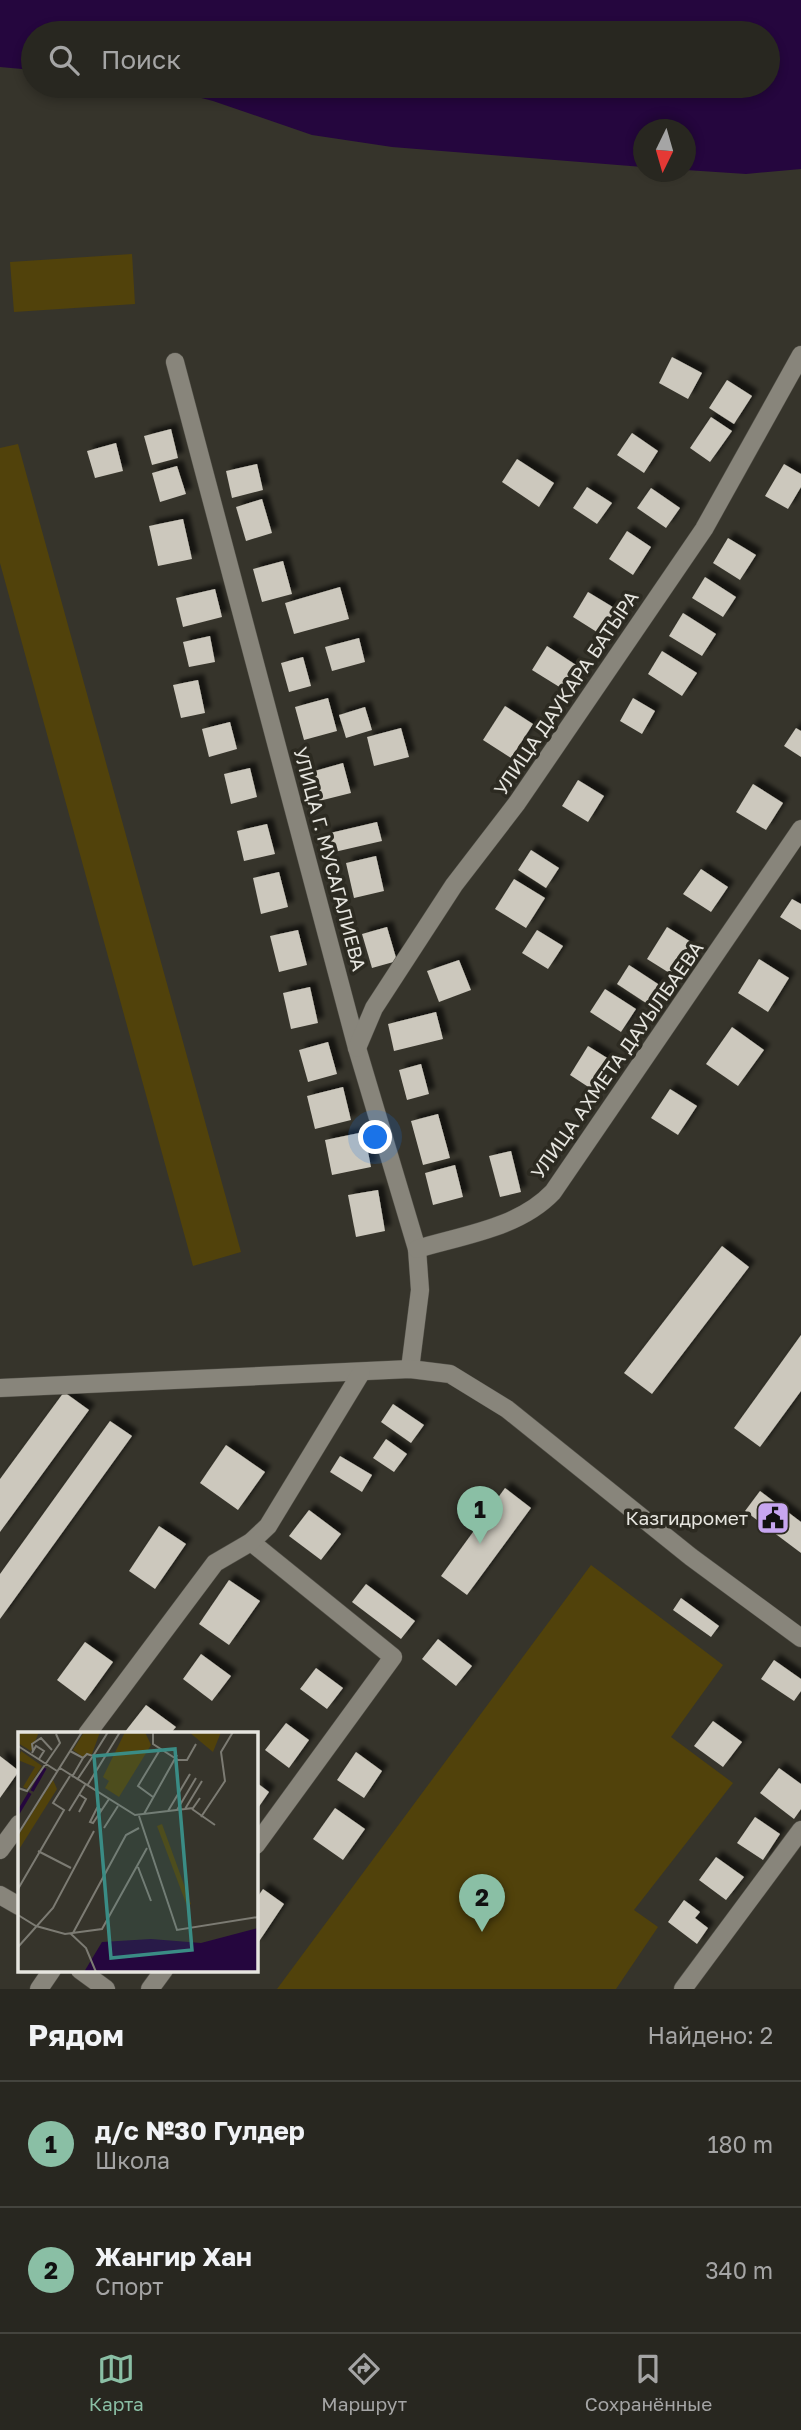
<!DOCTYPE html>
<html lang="ru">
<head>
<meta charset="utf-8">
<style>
  body { margin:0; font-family:"Golos Text",sans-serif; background:#34332d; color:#f1f3f6 }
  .compass { position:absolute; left:633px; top:119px; width:63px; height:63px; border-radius:50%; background:#282720; box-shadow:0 4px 10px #0003; rotate:185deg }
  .you { position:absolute; left:376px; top:1138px; width:24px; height:24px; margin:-18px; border:5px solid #fff; border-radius:50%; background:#1a73e8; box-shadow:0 0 0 10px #1a73e833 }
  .badge { display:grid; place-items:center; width:46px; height:46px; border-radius:50%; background:#8abfa5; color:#111; font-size:23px; font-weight:700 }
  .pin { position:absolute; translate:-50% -58px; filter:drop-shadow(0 2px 4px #0008) }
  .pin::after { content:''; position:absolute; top:37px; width:24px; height:21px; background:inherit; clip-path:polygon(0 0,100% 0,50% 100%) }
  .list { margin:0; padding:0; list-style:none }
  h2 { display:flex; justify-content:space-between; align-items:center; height:91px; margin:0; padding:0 28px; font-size:30px }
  h2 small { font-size:23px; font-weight:400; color:#a5a5a5 }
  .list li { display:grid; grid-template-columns:46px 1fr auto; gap:21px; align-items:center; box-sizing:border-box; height:126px; padding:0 28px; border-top:2px solid #44443e }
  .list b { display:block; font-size:26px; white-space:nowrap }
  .list p { margin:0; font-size:23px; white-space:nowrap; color:#a5a5a5 }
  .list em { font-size:23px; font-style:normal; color:#a5a5a5 }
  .icon { flex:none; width:38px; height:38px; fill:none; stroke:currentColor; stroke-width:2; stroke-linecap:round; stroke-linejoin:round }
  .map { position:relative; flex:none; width:801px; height:1989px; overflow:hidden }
  .search { position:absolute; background:#282720; box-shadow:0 4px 10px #0003; left:21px; right:21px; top:21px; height:77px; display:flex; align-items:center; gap:18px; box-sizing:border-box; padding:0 24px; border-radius:38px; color:#a5a5a5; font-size:26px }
  .sheet { height:343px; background:#282720 }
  nav { display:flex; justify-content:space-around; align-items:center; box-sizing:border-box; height:98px; border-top:2px solid #44443e; background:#282720; font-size:19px; color:#a5a5a5 }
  nav a { display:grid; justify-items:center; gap:4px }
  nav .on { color:#8abfa5 }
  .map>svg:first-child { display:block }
</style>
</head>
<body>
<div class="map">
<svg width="801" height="1989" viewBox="0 0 801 1989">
  <defs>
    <filter id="shadow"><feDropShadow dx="6" dy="-6" stdDeviation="2" flood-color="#0009"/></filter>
  </defs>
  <rect width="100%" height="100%" fill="#36342b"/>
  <g fill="#51420b">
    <path d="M132,254L135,304L14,312L10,262Z"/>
    <path d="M18,444L241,1252L193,1266L0,563V448Z"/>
    <path d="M591,1565L723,1665L671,1737L733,1783L634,1910L658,1927L616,1989H277Z"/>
  </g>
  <path fill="#25063e" d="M0,0H801V169L746,174L686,170V130H644L643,167L392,147L312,135L213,101L155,86H768V33H33V70L0,67Z"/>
  <g fill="#ccc8bd" filter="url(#shadow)">
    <path d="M672,357L702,373L688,399L659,383Z"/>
    <path d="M727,380L752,396L734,424L709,408Z"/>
    <path d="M711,417L732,431L710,462L690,448Z"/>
    <path d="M171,429L178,458L152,465L144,436Z"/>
    <path d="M632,433L658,451L644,473L617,455Z"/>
    <path d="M116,443L123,471L95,478L87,451Z"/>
    <path d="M517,459L554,483L539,507L502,482Z"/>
    <path d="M257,464L263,490L232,498L226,471Z"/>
    <path d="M784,464L801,474V487L788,509L765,496Z"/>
    <path d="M177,466L186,494L160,502L152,473Z"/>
    <path d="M587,487L612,503L597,524L573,508Z"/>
    <path d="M651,488L680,508L666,528L637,508Z"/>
    <path d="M262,499L272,533L246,541L236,507Z"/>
    <path d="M183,519L192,559L158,566L149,526Z"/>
    <path d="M627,531L651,547L633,575L609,559Z"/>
    <path d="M728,538L756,555L740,580L713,563Z"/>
    <path d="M283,561L292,594L262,602L253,569Z"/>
    <path d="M705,577L736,597L723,617L692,598Z"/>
    <path d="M340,587L349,619L294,634L285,603Z"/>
    <path d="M215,589L222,617L183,627L176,598Z"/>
    <path d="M588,592L616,609L600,634L573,617Z"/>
    <path d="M683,613L716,634L702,656L669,636Z"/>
    <path d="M210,636L215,662L189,667L183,642Z"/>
    <path d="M359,638L365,662L332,671L325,647Z"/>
    <path d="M547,646L576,665L561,688L532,670Z"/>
    <path d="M662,651L697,673L682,696L648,674Z"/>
    <path d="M303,657L311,686L289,692L281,663Z"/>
    <path d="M198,680L205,713L181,718L173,685Z"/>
    <path d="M328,698L337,731L304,740L295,707Z"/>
    <path d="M633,698L655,711L642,734L620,721Z"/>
    <path d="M505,706L533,724L511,758L483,740Z"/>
    <path d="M365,707L372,730L346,738L339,715Z"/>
    <path d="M230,722L237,749L209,757L202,729Z"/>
    <path d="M401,728L409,757L374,766L367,737Z"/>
    <path d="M796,728L801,731V757L784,746Z"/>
    <path d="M343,763L351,793L319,801L311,772Z"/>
    <path d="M250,768L257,797L231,804L224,774Z"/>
    <path d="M578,780L604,796L588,822L562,806Z"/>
    <path d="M753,784L783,803L766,830L736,812Z"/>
    <path d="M377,822L382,841L330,853L326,834Z"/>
    <path d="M267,824L275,854L244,861L237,831Z"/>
    <path d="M531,850L559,868L546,888L518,870Z"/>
    <path d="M376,856L384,891L354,898L346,863Z"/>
    <path d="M701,869L728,887L711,912L683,894Z"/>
    <path d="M279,872L288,907L261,914L253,878Z"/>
    <path d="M514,879L545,898L526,928L495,909Z"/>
    <path d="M792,899L801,904V930L780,917Z"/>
    <path d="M387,927L397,961L372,968L362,934Z"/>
    <path d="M667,927L691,942L671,974L647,959Z"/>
    <path d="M298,930L307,965L279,972L270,936Z"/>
    <path d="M537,930L563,946L548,969L522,953Z"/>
    <path d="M759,959L789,978L768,1012L738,993Z"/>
    <path d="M459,960L471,990L439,1002L427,971Z"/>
    <path d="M629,965L661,986L649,1005L617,984Z"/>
    <path d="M310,987L318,1023L291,1029L283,993Z"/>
    <path d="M605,989L636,1009L621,1032L590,1012Z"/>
    <path d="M436,1012L443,1039L394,1051L388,1024Z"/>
    <path d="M732,1027L764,1050L738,1086L706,1064Z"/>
    <path d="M328,1042L337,1074L308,1082L299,1050Z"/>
    <path d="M588,1046L612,1061L593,1090L570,1075Z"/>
    <path d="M421,1064L429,1094L407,1100L399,1070Z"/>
    <path d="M343,1087L351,1120L315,1129L307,1096Z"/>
    <path d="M670,1089L697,1106L678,1135L651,1118Z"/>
    <path d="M438,1114L450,1158L423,1165L411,1121Z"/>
    <path d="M364,1132L371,1167L332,1175L325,1140Z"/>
    <path d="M511,1151L521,1192L500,1197L489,1156Z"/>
    <path d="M455,1165L463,1197L433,1205L425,1173Z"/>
    <path d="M378,1190L385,1231L356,1237L348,1195Z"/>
    <path d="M722,1246L749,1267L652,1394L624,1373Z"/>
    <path d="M801,1335V1391L760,1447L734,1428Z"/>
    <path d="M64,1392L89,1410L0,1532V1479Z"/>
    <path d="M393,1404L424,1425L411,1443L381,1422Z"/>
    <path d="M110,1421L132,1436L0,1619V1574Z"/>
    <path d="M386,1439L407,1454L394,1472L373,1458Z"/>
    <path d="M226,1445L265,1472L238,1510L200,1483Z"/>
    <path d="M340,1456L372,1475L362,1492L330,1472Z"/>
    <path d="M505,1488L531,1508L467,1595L441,1576Z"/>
    <path d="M760,1491L801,1522V1553L745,1511Z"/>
    <path d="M309,1510L341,1534L321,1560L289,1536Z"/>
    <path d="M159,1526L186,1544L155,1589L129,1571Z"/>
    <path d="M229,1580L260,1601L229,1645L199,1624Z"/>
    <path d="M366,1584L415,1621L401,1639L352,1602Z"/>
    <path d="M681,1598L719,1626L711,1637L673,1610Z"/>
    <path d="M438,1639L472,1666L456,1686L422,1659Z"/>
    <path d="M85,1642L113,1662L85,1701L57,1680Z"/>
    <path d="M201,1654L231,1676L212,1701L183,1679Z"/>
    <path d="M774,1660L801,1679V1691L794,1701L761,1679Z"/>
    <path d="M316,1668L343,1688L327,1709L300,1689Z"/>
    <path d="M146,1705L176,1727L171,1733H124Z"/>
    <path d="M713,1721L742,1742L723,1767L694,1746Z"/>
    <path d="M286,1723L309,1740L289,1768L265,1750Z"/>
    <path d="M356,1752L382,1771L364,1798L337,1780Z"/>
    <path d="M0,1756L19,1771L0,1798Z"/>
    <path d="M779,1768L801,1784V1809L794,1819L760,1793Z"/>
    <path d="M256,1782L269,1792L256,1811Z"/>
    <path d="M335,1808L365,1829L343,1860L313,1839Z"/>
    <path d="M755,1817L780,1834L763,1860L737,1843Z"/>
    <path d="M716,1857L744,1877L726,1900L699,1880Z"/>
    <path d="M263,1889L284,1904L256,1946V1899Z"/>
    <path d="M684,1900L700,1912L695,1918L708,1928L697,1944L668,1922Z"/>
  </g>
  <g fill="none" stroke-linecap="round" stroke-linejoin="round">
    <defs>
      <g id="minor">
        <path d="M175,362L357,1048L417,1249L420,1290L410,1369"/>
        <path d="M357,1048L374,1008L454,885L517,803L704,529L801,355"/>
        <path d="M417,1249C463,1235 519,1228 553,1192L801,829"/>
        <path d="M0,1388L410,1369L450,1374L507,1409L691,1557L801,1638"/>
        <path d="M251,1542L393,1657L256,1845"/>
        <path d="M87,1734L215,1563L251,1542L268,1526L361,1373"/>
        <path d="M0,1850L19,1824"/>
        <path d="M0,1895L19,1906"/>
        <path d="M80,1970L106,1989"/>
        <path d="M39,1989L52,1970"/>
        <path d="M150,1989L164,1970"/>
        <path d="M683,1989L801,1830"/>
      </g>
    </defs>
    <use href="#minor" stroke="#525048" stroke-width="19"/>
    <use href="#minor" stroke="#88857b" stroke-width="18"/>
  </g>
  <defs>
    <symbol id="civic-square" viewBox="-11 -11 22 22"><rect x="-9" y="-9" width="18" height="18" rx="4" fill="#c7a6f0" stroke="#2c2a21"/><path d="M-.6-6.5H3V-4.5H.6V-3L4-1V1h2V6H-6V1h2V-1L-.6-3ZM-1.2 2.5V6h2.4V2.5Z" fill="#111"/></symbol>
  </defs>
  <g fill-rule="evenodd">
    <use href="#civic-square" x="754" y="1499" width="38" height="38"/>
  </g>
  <g text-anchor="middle" stroke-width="7" stroke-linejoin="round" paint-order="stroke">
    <g font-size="19" fill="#e6e5df" stroke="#2c2a21">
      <text transform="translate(566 693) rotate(-56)" y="7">УЛИЦА ДАУКАРА БАТЫРА</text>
      <text transform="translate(330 859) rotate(75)" y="7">УЛИЦА Г. МУСАГАЛИЕВА</text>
      <text transform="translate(617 1060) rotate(-55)" y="7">УЛИЦА АХМЕТА ДАУЫЛБАЕВА</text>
    </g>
    <g font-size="19" fill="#e6e5df" stroke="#2c2a21" text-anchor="end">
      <text x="748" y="1525">Казгидромет</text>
    </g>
  </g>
  <g transform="translate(18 1732)">
    <rect width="240" height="240" fill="#36342b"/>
    <path d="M0,0H21L13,19L0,11ZM66,0H82L74,22L65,25L55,18ZM107,0H127L133,13L101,65L87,56L91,49L85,45ZM171,0H203L195,20ZM3,19L24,34L9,57L5,55L17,35L0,28ZM35,48L39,57L0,119V104ZM144,92L173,172L169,174L139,94Z" fill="#51420b"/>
    <path d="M240,196V240H66L84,210L133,207L183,211Z" fill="#25063e"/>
    <path fill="none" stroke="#25063e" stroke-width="3.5" d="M14,59L27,36M0,81L12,61"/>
    <path fill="none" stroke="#7c7b73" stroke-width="2" d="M135,0V12L160,28H169L178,12M0,14L39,39M15,19L14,12L23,6L34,18M52,19L65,26L69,22L75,24L59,48M14,21L18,14L26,19L21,27M75,24L90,0M42,36L117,83L175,76L182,66M54,45L65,26M69,54L102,0M0,56L9,59L42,11L38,2M135,65L120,54L143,16M167,77L184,49M174,77L197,93M84,78L79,76L72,90L75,91L91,67M159,78L178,46M51,79L67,53M150,79L172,42M61,80L68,67L62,63M126,82L159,23M121,84L159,198L240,185M183,85L207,49L203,20L215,0M86,96L100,74M0,102L64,0M20,119L53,136M120,135L133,169M0,157L46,78L35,71L52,44M0,183L18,194L47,202L84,197L129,116M52,201L68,216L78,240M55,201L108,103L121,96M0,215L35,176L76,99"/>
    <path fill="#3a8c85" fill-opacity="0.15" stroke="#3a8c85" stroke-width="3.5" d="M157,17L174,218L93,226L76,24Z"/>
    <rect width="240" height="240" fill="none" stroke="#e6e5df" stroke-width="3.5"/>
  </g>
</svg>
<svg class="compass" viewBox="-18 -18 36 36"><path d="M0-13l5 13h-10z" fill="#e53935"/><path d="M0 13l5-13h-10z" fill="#a5a5a5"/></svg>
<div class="you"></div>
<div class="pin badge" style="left:480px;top:1544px">1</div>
<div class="pin badge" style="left:482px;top:1932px">2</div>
<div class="search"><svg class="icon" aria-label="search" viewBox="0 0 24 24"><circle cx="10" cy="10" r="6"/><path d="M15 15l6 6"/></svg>Поиск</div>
</div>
<section class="sheet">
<h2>Рядом<small>Найдено: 2</small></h2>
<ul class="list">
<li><span class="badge">1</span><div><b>д/с №30 Гулдер</b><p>Школа</p></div><em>180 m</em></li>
<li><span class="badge">2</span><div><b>Жангир Хан</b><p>Спорт</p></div><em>340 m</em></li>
</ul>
</section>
<nav>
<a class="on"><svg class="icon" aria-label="map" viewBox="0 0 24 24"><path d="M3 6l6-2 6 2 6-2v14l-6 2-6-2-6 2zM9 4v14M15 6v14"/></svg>Карта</a>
<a><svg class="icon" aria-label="directions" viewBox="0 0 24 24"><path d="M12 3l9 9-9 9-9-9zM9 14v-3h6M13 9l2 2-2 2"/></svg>Маршрут</a>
<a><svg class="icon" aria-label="saved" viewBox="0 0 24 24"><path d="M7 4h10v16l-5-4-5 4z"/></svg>Сохранённые</a>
</nav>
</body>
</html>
